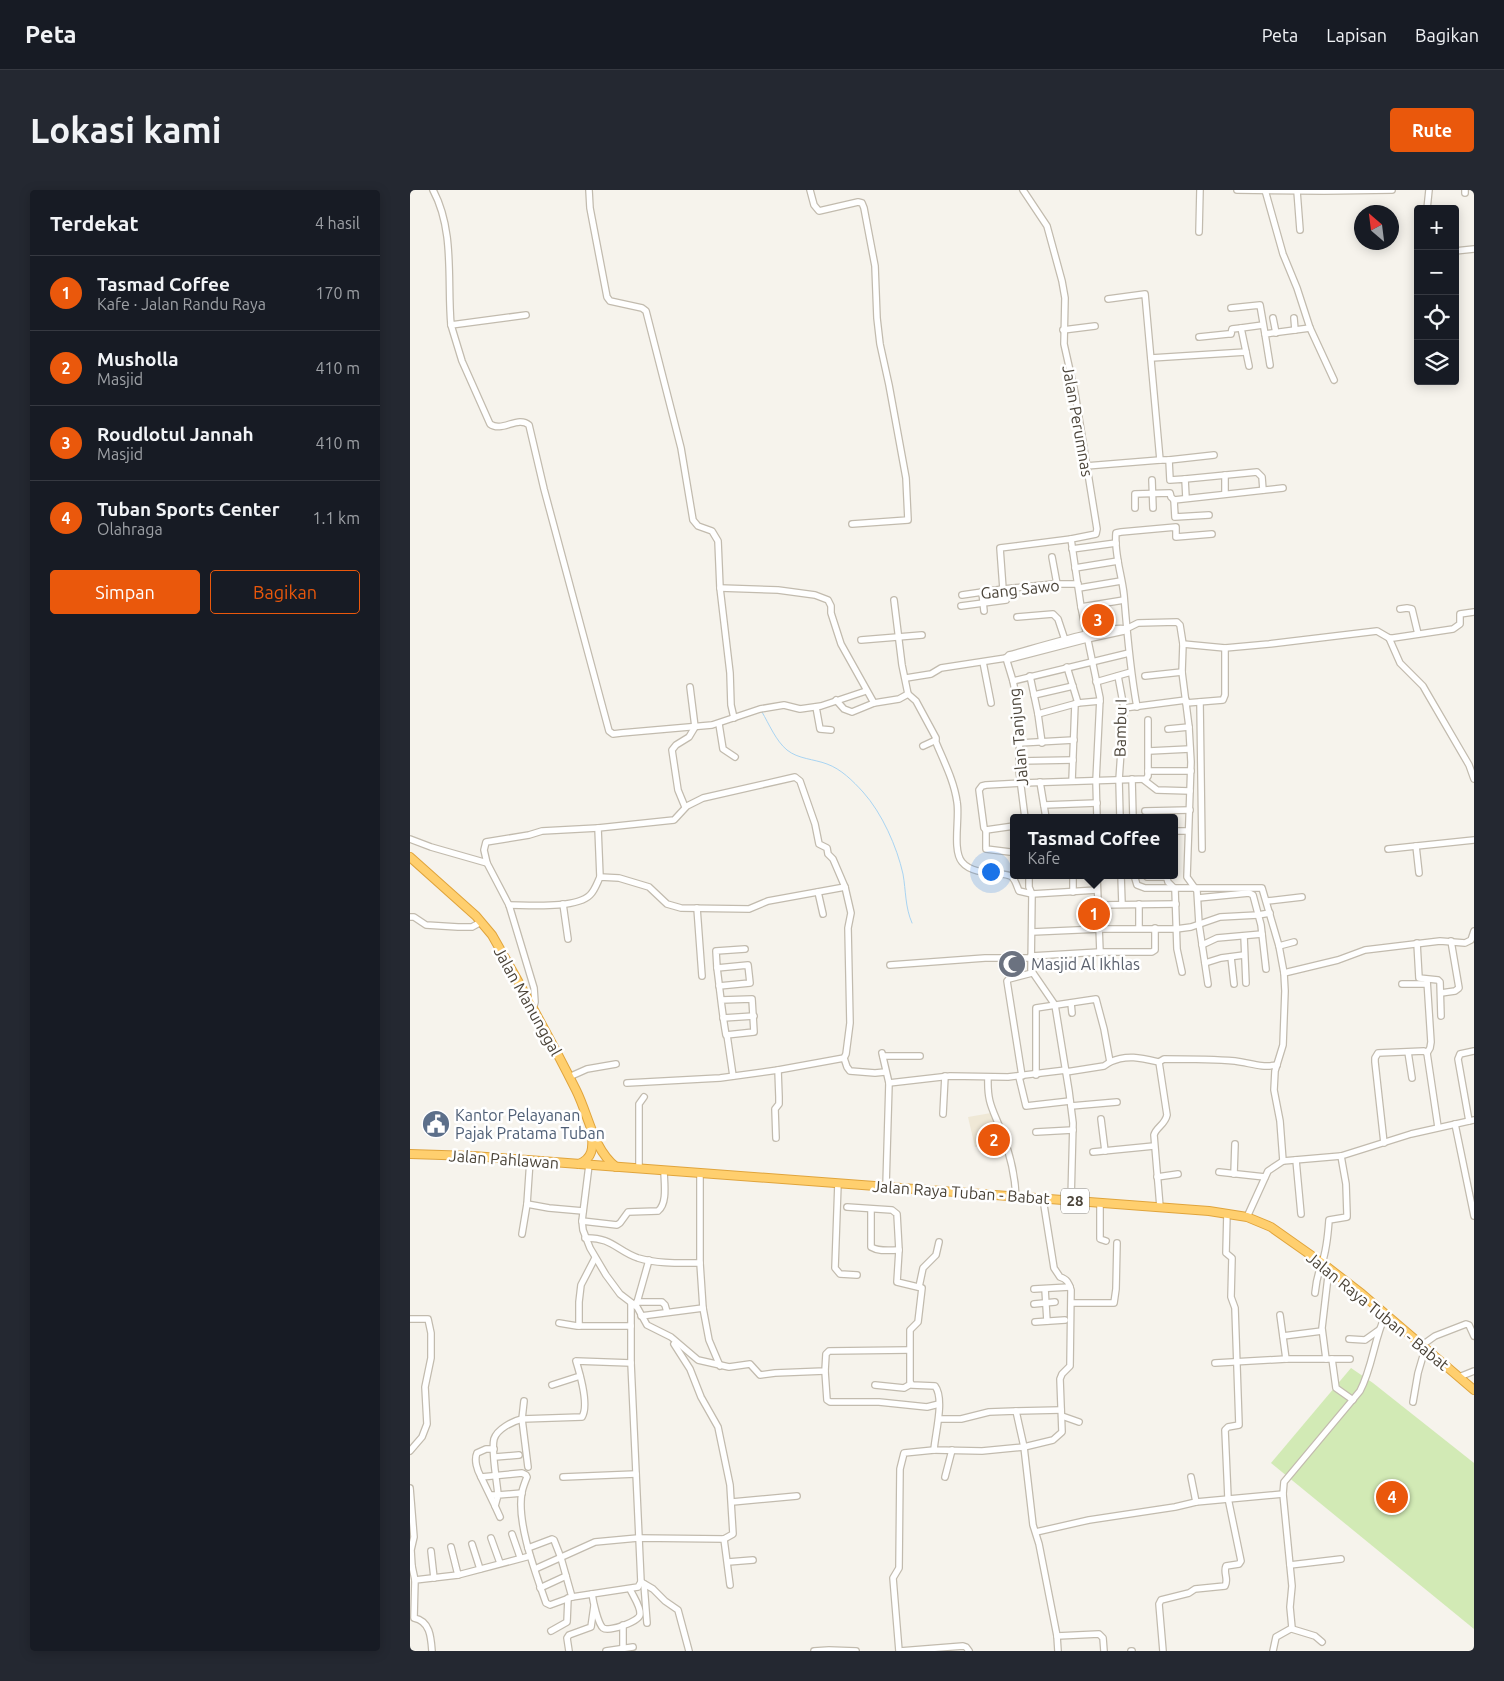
<!DOCTYPE html>
<html lang="id">
<head>
<meta charset="utf-8">
<style>
  body { margin:0; font-family:Ubuntu,sans-serif; background:#242831; color:#f1f3f6 }
  .controls { position:absolute; right:15px; top:15px; display:grid; overflow:hidden; border-radius:5px; box-shadow:0 2px 12px #0003 }
  .controls button { width:45px; height:45px; display:grid; place-items:center; padding:0; border:0; border-bottom:1px solid #363941; background:#171b24; color:#f1f3f6; font:25px sans-serif }
  .compass { position:absolute; left:944px; top:15px; width:45px; height:45px; border-radius:50%; background:#171b24; box-shadow:0 2px 12px #0003; rotate:332deg }
  .you { position:absolute; left:580px; top:681px; width:18px; height:18px; margin:-12px; border:4px solid #fff; border-radius:50%; background:#1a73e8; box-shadow:0 0 0 8px #1a73e833 }
  .badge { display:grid; place-items:center; width:32px; height:32px; border-radius:50%; background:#ea580c; color:#fff; font-size:16px; font-weight:700 }
  .pin { position:absolute; translate:-50% -50%; border:2px solid #fff; box-shadow:0 1px 5px #0006 }
  .popup { position:absolute; left:600px; top:624px; width:168px; height:65px; box-sizing:border-box; display:grid; place-content:center; border-radius:5px; background:#171b24; filter:drop-shadow(0 1px 4px #0005); font-size:16px; white-space:nowrap; color:#9ea1a6 }
  .popup b { font-size:19px; color:#f1f3f6 }
  .popup::after { content:''; position:absolute; left:50%; top:100%; margin-left:-10px; border:10px solid transparent; border-top-color:#171b24 }
  .list { margin:0; padding:0; list-style:none }
  h2 { display:flex; justify-content:space-between; align-items:center; height:65px; margin:0; padding:0 20px; font-size:21px }
  h2 small { font-size:16px; font-weight:400; color:#9ea1a6 }
  .list li { display:grid; grid-template-columns:32px 1fr auto; gap:15px; align-items:center; box-sizing:border-box; height:75px; padding:0 20px; border-top:1px solid #363941 }
  .list b { display:block; font-size:19px; white-space:nowrap }
  .list p { margin:0; font-size:16px; white-space:nowrap; color:#9ea1a6 }
  .list em { font-size:16px; font-style:normal; color:#9ea1a6 }
  .actions { display:flex; gap:10px; padding:15px 20px }
  .actions a { flex:1; padding:11px 0; border:1px solid #ea580c; border-radius:5px; text-align:center; font-size:18px; color:#ea580c }
  .actions .main { background:#ea580c; color:#fff }
  .icon { flex:none; width:28px; height:28px; fill:none; stroke:currentColor; stroke-width:2; stroke-linecap:round; stroke-linejoin:round }
  .map { position:relative; flex:none; width:1064px; height:1461px; overflow:hidden; border-radius:5px }
  header { display:flex; align-items:center; gap:30px; box-sizing:border-box; height:70px; padding:0 25px; background:#171b24; border-bottom:1px solid #363941 }
  header strong { font-size:24px }
  nav { display:flex; gap:28px; margin-inline-start:auto; font-size:18px }
  .intro { display:flex; align-items:center; justify-content:space-between; box-sizing:border-box; height:120px; padding:0 30px }
  h1 { margin:0; font-size:35px }
  .button { padding:12px 22px; border-radius:5px; background:#ea580c; color:#fff; font-size:18px; font-weight:700 }
  main { display:flex; gap:30px; padding:0 30px }
  aside { flex:1; background:#171b24; border-radius:5px; box-shadow:0 2px 12px #0003 }
  .map>svg:first-child { display:block }
</style>
</head>
<body>
<header>
<strong>Peta</strong>
<nav><a>Peta</a><a>Lapisan</a><a>Bagikan</a></nav>
</header>
<div class="intro"><h1>Lokasi kami</h1><a class="button">Rute</a></div>
<main>
<aside>
<h2>Terdekat<small>4 hasil</small></h2>
<ul class="list">
<li><span class="badge">1</span><div><b>Tasmad Coffee</b><p>Kafe · Jalan Randu Raya</p></div><em>170 m</em></li>
<li><span class="badge">2</span><div><b>Musholla</b><p>Masjid</p></div><em>410 m</em></li>
<li><span class="badge">3</span><div><b>Roudlotul Jannah</b><p>Masjid</p></div><em>410 m</em></li>
<li><span class="badge">4</span><div><b>Tuban Sports Center</b><p>Olahraga</p></div><em>1.1 km</em></li>
</ul>
<div class="actions"><a class="main">Simpan</a><a>Bagikan</a></div>
</aside>
<div class="map">
<svg width="1064" height="1461" viewBox="0 0 1064 1461">
  <rect width="100%" height="100%" fill="#f6f3ec"/>
  <path fill="#efe8d6" d="M581,923L593,951L565,957L558,927Z"/>
  <path fill="#d2eab5" d="M941,1178L963,1193L1064,1273V1439L861,1273Z"/>
  <g fill="none" stroke-linecap="round" stroke-linejoin="round">
    <path stroke="#a9d4f2" stroke-width="1" d="M352,522C359,534 366,551 377,560C388,569 404,569 417,574C431,579 443,591 453,602C472,623 487,657 493,684C496,701 495,717 502,733"/>
    <defs>
      <g id="minor">
        <path d="M23,0C45,41 37,91 41,135L116,125"/>
        <path d="M179,0L180,18L197,107L200,111L232,118L236,121L271,258L283,330L288,336L302,341L308,351L310,398L320,483L321,515L324,528"/>
        <path d="M400,0L404,15L409,21L448,12L452,13L454,18L465,76L467,128L470,154L479,195L496,288L498,330L442,334"/>
        <path d="M613,0L637,36L652,91L655,108L654,154L665,203L687,339L686,344L661,349L671,417L690,508L686,591L687,628"/>
        <path d="M827,0L914,1L982,0"/>
        <path d="M855,0L873,64L887,98L900,138L924,190"/>
        <path d="M1055,0V3"/>
        <path d="M887,1L890,40"/>
        <path d="M1017,19L1019,0"/>
        <path d="M789,42L790,0"/>
        <path d="M1045,61L1064,59"/>
        <path d="M698,109L735,104L750,270"/>
        <path d="M821,118L850,115L855,144"/>
        <path d="M863,128L866,143"/>
        <path d="M884,128L885,140"/>
        <path d="M41,135L52,171L80,234C92,243 108,225 119,235L134,299L199,541L203,544L211,543L302,535L350,519L374,515L390,519L411,516L456,501"/>
        <path d="M653,140L685,136"/>
        <path d="M789,147L818,144H821L822,139L831,138"/>
        <path d="M741,168L836,162"/>
        <path d="M860,175L855,144L900,138"/>
        <path d="M839,176L831,138L853,135"/>
        <path d="M759,270L804,265"/>
        <path d="M676,276L750,270H759L760,290L775,289L776,308"/>
        <path d="M815,285V304"/>
        <path d="M775,289L847,282L852,287L853,300"/>
        <path d="M742,290L743,318"/>
        <path d="M725,318V304L760,303L761,307L764,310"/>
        <path d="M799,325L765,327L764,310L873,298"/>
        <path d="M662,359L706,353"/>
        <path d="M642,367L647,394"/>
        <path d="M665,378L708,371"/>
        <path d="M310,398L368,400L405,405L418,410L421,416V423L431,454L464,513L489,509L498,504L492,475L484,410"/>
        <path d="M669,398L711,391"/>
        <path d="M593,399L590,358L661,349"/>
        <path d="M572,402L574,421"/>
        <path d="M552,405L593,399L643,394H668"/>
        <path d="M551,416L596,410"/>
        <path d="M671,417L714,410"/>
        <path d="M990,419L997,418L1002,419L1008,444"/>
        <path d="M607,427L643,424L648,429L655,450"/>
        <path d="M979,448L990,473L1013,496L1017,503L1059,575L1064,589"/>
        <path d="M451,450L512,445"/>
        <path d="M773,454L815,458L859,454L967,441L979,448H983L1043,439L1050,434V424L1064,422"/>
        <path d="M596,468L600,469L677,449L714,441L716,439L728,433L767,432L770,435L773,454L772,482L779,537L781,572L777,687L787,701L789,734L798,794"/>
        <path d="M596,468L603,491L610,526L609,581L615,628"/>
        <path d="M573,472L581,513"/>
        <path d="M657,477L668,513"/>
        <path d="M620,486L628,524L632,553"/>
        <path d="M708,486L714,518L709,590L710,628"/>
        <path d="M735,486L772,482"/>
        <path d="M496,488L521,484L531,478L596,468L599,465C619,460 702,434 716,439"/>
        <path d="M603,491L719,463"/>
        <path d="M686,492L721,482"/>
        <path d="M498,504L506,511L526,548V550L513,556"/>
        <path d="M624,505L663,496"/>
        <path d="M426,510L434,519L442,522L464,513"/>
        <path d="M790,512L792,659"/>
        <path d="M776,513L813,510L815,505V458"/>
        <path d="M406,517L410,539L421,540"/>
        <path d="M727,517C720,480 717,443 714,405C712,385 704,364 706,343L711,342L766,337V347L802,344"/>
        <path d="M714,518L776,510"/>
        <path d="M628,524L668,513L690,511"/>
        <path d="M309,534L313,559L325,567"/>
        <path d="M758,539L779,537"/>
        <path d="M525,550C533,570 544,590 547,612C550,627 542,660 552,672C564,687 596,681 602,687C606,691 607,697 609,701L622,704L687,700"/>
        <path d="M609,553L664,550"/>
        <path d="M739,561L780,559"/>
        <path d="M609,571L663,570"/>
        <path d="M738,581H781"/>
        <path d="M722,589L723,628"/>
        <path d="M734,590L747,600L780,601"/>
        <path d="M662,591L665,514"/>
        <path d="M630,592L636,628"/>
        <path d="M634,615L687,613"/>
        <path d="M275,617L268,600L262,560L266,555L279,547L285,537L280,497"/>
        <path d="M735,621L780,620"/>
        <path d="M604,636L576,640L574,638L569,600L572,596L576,595L612,593L736,589L738,586V530"/>
        <path d="M576,640V659L600,662"/>
        <path d="M764,641H778"/>
        <path d="M0,649L21,657L77,673L99,715L124,798L125,812L123,820"/>
        <path d="M1006,656L1009,683"/>
        <path d="M978,659L1064,650"/>
        <path d="M77,673L74,660L76,652L119,645L132,641L188,638"/>
        <path d="M619,685V697L622,704L621,780L645,815L659,901L663,933L661,1010"/>
        <path d="M663,685V702"/>
        <path d="M687,685L690,762"/>
        <path d="M711,685L712,714"/>
        <path d="M724,685L727,695L735,698H852L869,756L884,752"/>
        <path d="M735,685L737,687H756"/>
        <path d="M756,685L758,692L765,699L767,759L772,782"/>
        <path d="M190,687L188,638L264,630L277,616L293,608L385,587L390,591L405,634L409,654L417,658L418,664L423,669L435,697"/>
        <path d="M408,702L413,724"/>
        <path d="M788,708L839,703L843,705L851,735L856,779"/>
        <path d="M857,711L892,707"/>
        <path d="M153,714L158,749"/>
        <path d="M99,715C118,715 166,719 180,705C185,700 187,693 190,687L209,688L239,697L257,714L271,718L339,719L358,711L435,697L441,723L438,738L440,833L436,864L434,868L368,880L310,888L217,893"/>
        <path d="M688,715L766,714"/>
        <path d="M287,718L292,786"/>
        <path d="M0,727H4L16,735L48,737H62L71,732"/>
        <path d="M729,738V714"/>
        <path d="M622,742L690,739H766L781,737L810,727L848,725L860,723"/>
        <path d="M834,746L836,793"/>
        <path d="M1007,753L1009,788L1028,790L1030,792L1031,826"/>
        <path d="M792,755L807,748L852,744"/>
        <path d="M869,756L874,783"/>
        <path d="M621,766L690,762H742L745,760V738"/>
        <path d="M821,767L824,794"/>
        <path d="M795,773L811,768L834,765"/>
        <path d="M480,775L575,768H621"/>
        <path d="M307,778C310,800 312,823 316,845L344,842L342,809L311,810"/>
        <path d="M1017,790L1021,852L1020,858L1017,863"/>
        <path d="M992,794H1016"/>
        <path d="M309,796L340,793L338,775L307,778L306,761L335,759"/>
        <path d="M1031,803L1045,801L1049,798L1041,751"/>
        <path d="M661,813L662,823"/>
        <path d="M313,828L344,826"/>
        <path d="M317,845L323,886"/>
        <path d="M998,862L1002,888"/>
        <path d="M472,863L479,893L476,996"/>
        <path d="M473,866H510"/>
        <path d="M434,868L437,877L440,881L465,883L475,882"/>
        <path d="M700,872C717,864 732,868 749,872"/>
        <path d="M626,885V818L686,809L694,839L700,872L694,876L656,882"/>
        <path d="M612,886L597,791L599,789L622,783"/>
        <path d="M159,887L177,879L206,874"/>
        <path d="M578,887C577,914 583,919 592,943C600,964 605,984 606,1007"/>
        <path d="M609,887L616,916L660,911"/>
        <path d="M479,893L540,886L598,887L656,880"/>
        <path d="M661,916L707,912"/>
        <path d="M533,924L535,886"/>
        <path d="M691,929L695,961"/>
        <path d="M1059,931L1048,869L1050,864L1064,861"/>
        <path d="M1045,934L1064,1026"/>
        <path d="M626,942L663,940"/>
        <path d="M366,948L365,919L369,914V907L368,880"/>
        <path d="M974,953L965,872V868L968,863L1014,861L1017,863L1028,937"/>
        <path d="M683,962L744,956"/>
        <path d="M886,970L891,1024"/>
        <path d="M873,971L870,931L864,900L865,881L873,855L875,801L874,783L928,770L955,760L1030,751L1055,753L1061,750L1064,741"/>
        <path d="M179,975L172,1031L173,1040L180,1058L196,1085L210,1104L227,1117L237,1135L261,1147L288,1170L319,1177L340,1174L350,1185L365,1183L415,1181L416,1164L419,1161L499,1160"/>
        <path d="M229,978V914L234,907"/>
        <path d="M809,982L855,987"/>
        <path d="M290,983V1073L293,1118L299,1150L310,1176"/>
        <path d="M824,984L825,954"/>
        <path d="M747,987L768,984"/>
        <path d="M428,993L425,1078L430,1084L447,1085"/>
        <path d="M690,1012V1049L696,1051"/>
        <path d="M117,1014L139,1018L173,1021"/>
        <path d="M437,1017L482,1020L487,1024L489,1060L487,1092L512,1098L508,1132L500,1140V1192L502,1195L525,1196C535,1209 525,1244 524,1260L572,1261L614,1257L643,1250L652,1242L650,1189L652,1184L660,1176L661,1100C659,1093 657,1089 650,1087L644,1078L633,1009"/>
        <path d="M750,1017L744,945C746,937 755,935 757,925L749,872L754,869C777,869 801,869 825,871C841,873 850,878 867,875"/>
        <path d="M461,1019V1057C469,1062 480,1060 489,1060"/>
        <path d="M837,1027L858,981L873,971L931,966L1001,944L1064,930"/>
        <path d="M172,1031L207,1035L210,1033L218,1022L248,1021C258,1013 254,992 254,980"/>
        <path d="M112,1044L117,1014L120,970"/>
        <path d="M175,1048C202,1047 207,1061 228,1068C248,1074 270,1073 290,1073"/>
        <path d="M509,1097L513,1078L526,1065L529,1052"/>
        <path d="M624,1099L660,1097"/>
        <path d="M635,1099L637,1131"/>
        <path d="M905,1103C906,1092 908,1083 912,1073C917,1059 918,1044 919,1030L937,1027V1024L936,994L931,966"/>
        <path d="M227,1112H252L255,1115L257,1122"/>
        <path d="M662,1113H704L706,1099L707,1053"/>
        <path d="M624,1114L645,1112"/>
        <path d="M226,1116L239,1070"/>
        <path d="M870,1125L876,1169"/>
        <path d="M231,1126L293,1118"/>
        <path d="M0,1129H18L21,1143V1168L15,1197L17,1234L12,1247L0,1261"/>
        <path d="M625,1132L655,1130"/>
        <path d="M149,1133L167,1136H221"/>
        <path d="M169,1136V1112L171,1095L185,1068"/>
        <path d="M873,1146L912,1141"/>
        <path d="M939,1149L955,1150L969,1140"/>
        <path d="M1011,1156L1025,1146L1056,1134L1059,1135L1064,1146"/>
        <path d="M916,1169L912,1138L919,1078"/>
        <path d="M922,1169H940"/>
        <path d="M805,1173L876,1169H922L926,1198L943,1210"/>
        <path d="M415,1181L417,1210L420,1212H469L517,1217L529,1214"/>
        <path d="M1049,1187L1064,1181"/>
        <path d="M142,1195L170,1186"/>
        <path d="M465,1195L494,1198L501,1194"/>
        <path d="M114,1211L112,1229L118,1277"/>
        <path d="M1003,1212L1008,1183L1015,1159"/>
        <path d="M606,1221L651,1220"/>
        <path d="M652,1226L669,1232"/>
        <path d="M529,1229H551L579,1222L606,1221L614,1257L623,1335L629,1354L647,1446L648,1461"/>
        <path d="M84,1259H76L67,1263C64,1270 67,1280 71,1287L112,1283L116,1285L117,1287C115,1292 113,1297 112,1302C106,1332 126,1384 136,1413L140,1415L162,1407L228,1397L231,1392L221,1173V1113"/>
        <path d="M85,1267L109,1265"/>
        <path d="M71,1287L85,1316"/>
        <path d="M153,1287L226,1284"/>
        <path d="M535,1287L542,1260"/>
        <path d="M781,1287L786,1312"/>
        <path d="M0,1298L4,1347L1,1360L2,1376"/>
        <path d="M81,1305H88C87,1291 81,1261 84,1249C87,1239 103,1231 112,1229L172,1227C179,1216 170,1184 166,1171L221,1173"/>
        <path d="M322,1312L387,1306"/>
        <path d="M90,1327L85,1316L88,1305L112,1303"/>
        <path d="M626,1342L679,1330L765,1317L786,1312L873,1304"/>
        <path d="M102,1344L110,1367"/>
        <path d="M81,1348L90,1373"/>
        <path d="M314,1349L320,1395"/>
        <path d="M62,1354L70,1379"/>
        <path d="M41,1357L48,1385"/>
        <path d="M118,1358L142,1349L144,1350L151,1368L162,1407"/>
        <path d="M21,1361L24,1388"/>
        <path d="M318,1372L343,1370"/>
        <path d="M880,1375L931,1369"/>
        <path d="M0,1376H2L5,1390"/>
        <path d="M125,1379L185,1352L228,1348L314,1349L323,1344L320,1295L308,1237L291,1207L280,1179L264,1154"/>
        <path d="M231,1392L243,1399L255,1411L268,1420L279,1461"/>
        <path d="M234,1394L237,1433"/>
        <path d="M130,1398L156,1386"/>
        <path d="M182,1404C183,1411 188,1434 193,1438C198,1442 230,1432 230,1424C231,1417 223,1406 220,1399"/>
        <path d="M213,1435V1458"/>
        <path d="M882,1439L905,1446L912,1452"/>
        <path d="M141,1441L157,1432L158,1408"/>
        <path d="M647,1446L689,1444L693,1448L694,1461"/>
        <path d="M22,1461C21,1447 20,1431 4,1428L5,1390L48,1385L120,1366"/>
        <path d="M159,1461L157,1448L159,1445L181,1437L184,1416"/>
        <path d="M196,1461L223,1457"/>
        <path d="M404,1461L419,1460L446,1461"/>
        <path d="M489,1461L483,1388L489,1378L490,1279L494,1263L524,1260"/>
        <path d="M490,1461L553,1456L556,1457L559,1461"/>
        <path d="M721,1461H722"/>
        <path d="M753,1461L749,1414L751,1410L779,1403L785,1399L815,1396C819,1389 813,1383 816,1376L829,1374L831,1371L818,1308L815,1240L818,1237L829,1235L825,1118L821,1107L822,1068L816,1063L817,1023"/>
        <path d="M863,1461L866,1447L882,1438L880,1417L882,1396L873,1304L874,1292L950,1201C963,1176 964,1148 976,1124"/>
      </g>
      <g id="highway">
        <path d="M0,667L66,726L82,745C111,796 140,848 166,900C179,926 183,959 206,977"/>
        <path d="M0,964L63,966L799,1021L837,1027L861,1037L912,1073L952,1104L1064,1200"/>
        <path d="M169,974C183,968 183,958 182,944"/>
      </g>
    </defs>
    <use href="#minor" stroke="#c2bbae" stroke-width="8"/>
    <use href="#highway" stroke="#e0a43c" stroke-width="10"/>
    <use href="#minor" stroke="#fff" stroke-width="5.5"/>
    <use href="#highway" stroke="#ffcf6e" stroke-width="8"/>
  </g>
  <defs>
    <symbol id="mosque-disc" viewBox="-11 -11 22 22"><circle r="9.5" fill="#6b7280" stroke="#fff"/><path d="M3.5-4.9A6 6 0 1 0 3.5 4.9A5 5 0 1 1 3.5-4.9Z" fill="#fff"/></symbol>
    <symbol id="civic-disc" viewBox="-11 -11 22 22"><circle r="9.5" fill="#5c6f8a" stroke="#fff"/><path d="M-.6-6.5H3V-4.5H.6V-3L4-1V1h2V6H-6V1h2V-1L-.6-3ZM-1.2 2.5V6h2.4V2.5Z" fill="#fff"/></symbol>
  </defs>
  <g fill-rule="evenodd">
    <use href="#mosque-disc" x="586" y="758" width="32" height="32"/>
    <use href="#civic-disc" x="10" y="918" width="32" height="32"/>
  </g>
  <g text-anchor="middle" stroke-width="5" stroke-linejoin="round" paint-order="stroke">
    <rect fill="#fff" stroke="#817c74" stroke-width="1" x="651" y="998.5" width="28" height="25" rx="4"/>
    <g font-size="15" font-weight="bold" fill="#4b4439">
      <text x="665" y="1016">28</text>
    </g>
    <g font-size="16" fill="#4b4439" stroke="#fff">
      <text transform="translate(668 231) rotate(80)" y="6">Jalan Perumnas</text>
      <text transform="translate(610 399) rotate(-6)" y="6">Gang Sawo</text>
      <text transform="translate(710 538) rotate(-89)" y="6">Bambu I</text>
      <text transform="translate(608 547) rotate(-95)" y="6">Jalan Tanjung</text>
      <text transform="translate(118 811) rotate(61)" y="6">Jalan Manunggal</text>
      <text transform="translate(94 969) rotate(4)" y="6">Jalan Pahlawan</text>
      <text transform="translate(551 1002) rotate(4)" y="6">Jalan Raya Tuban - Babat</text>
      <text transform="translate(968 1121) rotate(39)" y="6">Jalan Raya Tuban - Babat</text>
    </g>
    <g font-size="16" fill="#5b616d" stroke="#fff" text-anchor="start">
      <text x="621" y="780">Masjid Al Ikhlas</text>
    </g>
    <g font-size="16" fill="#4e5e75" stroke="#fff" text-anchor="start">
      <text x="45" y="931">Kantor Pelayanan<tspan x="45" dy="18">Pajak Pratama Tuban</tspan></text>
    </g>
  </g>
</svg>
<div class="controls">
<button>+</button>
<button>−</button>
<button><svg class="icon" aria-label="locate" viewBox="0 0 24 24"><circle cx="12" cy="12" r="6"/><path d="M12 2v4M12 18v4M2 12h4M18 12h4"/></svg></button>
<button><svg class="icon" aria-label="layers" viewBox="0 0 24 24"><path d="M12 4l9 5-9 5-9-5zM3 14l9 5 9-5"/></svg></button>
</div>
<svg class="compass" viewBox="-18 -18 36 36"><path d="M0-13l5 13h-10z" fill="#e53935"/><path d="M0 13l5-13h-10z" fill="#9ea1a6"/></svg>
<div class="you"></div>
<div class="pin badge" style="left:684px;top:724px">1</div>
<div class="popup"><b>Tasmad Coffee</b>Kafe</div>
<div class="pin badge" style="left:584px;top:950px">2</div>
<div class="pin badge" style="left:688px;top:430px">3</div>
<div class="pin badge" style="left:982px;top:1307px">4</div>
</div>
</main>
</body>
</html>
